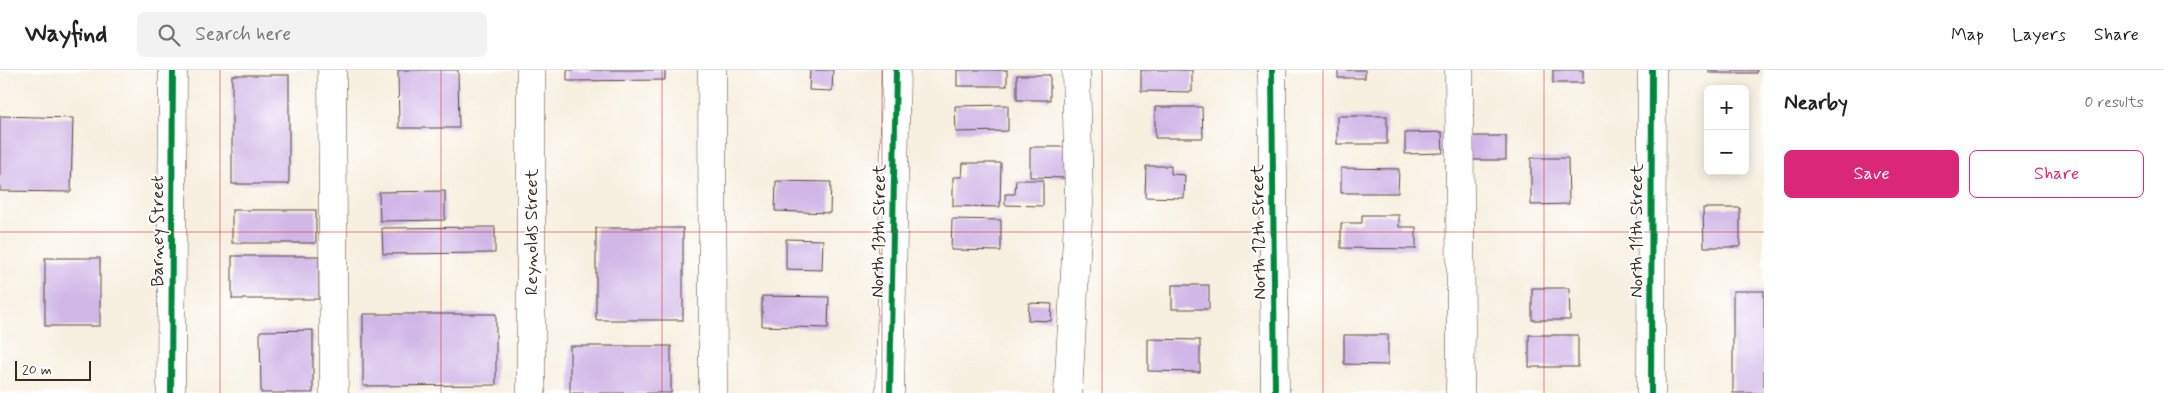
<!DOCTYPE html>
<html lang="en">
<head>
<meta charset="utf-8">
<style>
  body { margin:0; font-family:Mynerve,sans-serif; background:#f2f2f2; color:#222 }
  .controls { position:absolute; right:15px; top:15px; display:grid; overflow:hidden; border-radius:8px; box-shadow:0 2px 12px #0003 }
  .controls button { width:45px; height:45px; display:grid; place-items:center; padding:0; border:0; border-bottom:1px solid #e0e0e0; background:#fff; color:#222; font:25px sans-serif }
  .scale { position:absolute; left:15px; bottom:12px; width:76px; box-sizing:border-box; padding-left:5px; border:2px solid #3b2a1e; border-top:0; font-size:14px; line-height:18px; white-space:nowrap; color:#3b2a1e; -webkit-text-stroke:4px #fff; paint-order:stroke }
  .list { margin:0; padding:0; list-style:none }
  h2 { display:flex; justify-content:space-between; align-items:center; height:65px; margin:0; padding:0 20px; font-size:21px }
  h2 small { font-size:16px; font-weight:400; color:#767676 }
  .actions { display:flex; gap:10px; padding:15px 20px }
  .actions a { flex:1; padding:11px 0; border:1px solid #db2777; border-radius:8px; text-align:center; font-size:18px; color:#db2777 }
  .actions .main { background:#db2777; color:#fff }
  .icon { flex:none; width:28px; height:28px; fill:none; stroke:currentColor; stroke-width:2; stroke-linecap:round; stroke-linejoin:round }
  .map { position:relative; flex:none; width:1764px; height:323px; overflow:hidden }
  header { display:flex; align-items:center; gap:30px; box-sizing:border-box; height:70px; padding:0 25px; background:#fff; border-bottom:1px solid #e0e0e0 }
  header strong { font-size:24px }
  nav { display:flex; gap:28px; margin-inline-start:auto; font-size:18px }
  .search { width:350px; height:45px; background:#f2f2f2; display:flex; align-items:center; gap:12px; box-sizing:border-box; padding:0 18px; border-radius:8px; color:#767676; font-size:19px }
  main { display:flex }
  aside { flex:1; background:#fff }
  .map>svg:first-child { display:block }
</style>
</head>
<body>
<header>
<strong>Wayfind</strong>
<div class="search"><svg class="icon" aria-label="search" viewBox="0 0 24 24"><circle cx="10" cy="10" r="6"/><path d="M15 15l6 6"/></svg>Search here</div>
<nav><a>Map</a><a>Layers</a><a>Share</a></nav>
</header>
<main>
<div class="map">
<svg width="1764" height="323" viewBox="0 0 1764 323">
  <rect width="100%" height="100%" fill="#fff"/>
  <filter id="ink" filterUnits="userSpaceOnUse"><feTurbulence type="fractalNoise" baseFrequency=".02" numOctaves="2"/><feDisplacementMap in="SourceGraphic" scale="10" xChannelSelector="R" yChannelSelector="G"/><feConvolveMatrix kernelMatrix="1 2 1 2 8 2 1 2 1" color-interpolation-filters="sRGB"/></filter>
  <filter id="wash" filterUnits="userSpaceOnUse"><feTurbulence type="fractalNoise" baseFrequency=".0096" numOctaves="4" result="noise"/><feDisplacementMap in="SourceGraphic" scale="20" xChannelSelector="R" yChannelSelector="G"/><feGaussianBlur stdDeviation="1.12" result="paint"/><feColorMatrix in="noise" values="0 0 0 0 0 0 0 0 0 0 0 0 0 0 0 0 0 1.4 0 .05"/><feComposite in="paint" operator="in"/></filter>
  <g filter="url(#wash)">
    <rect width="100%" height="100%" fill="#f7efdf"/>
    <g id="blocks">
      <g fill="#d1b7e7">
        <path d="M398,0H458L459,58H399Z"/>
        <path d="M567,0H665V10L567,11Z"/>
        <path d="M810,0H833L832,21L809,20Z"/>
        <rect x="957" y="0" width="50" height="16"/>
        <path d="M1141,0H1192V22L1141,21Z"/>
        <rect x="1338" y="0" width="27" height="8"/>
        <rect x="1553" y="0" width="30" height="13"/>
        <rect x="1709" y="0" width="48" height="3"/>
        <rect x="232" y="5" width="57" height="109"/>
        <rect x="1017" y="5" width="33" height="25"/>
        <path d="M1008,35V61L956,62L955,36Z"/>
        <path d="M1155,37H1202L1203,68H1155Z"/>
        <path d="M0,46L73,48L71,122L0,121Z"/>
        <rect x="1337" y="46" width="50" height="28"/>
        <path d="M1442,62L1443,83L1405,84V63Z"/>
        <rect x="1468" y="66" width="38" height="24"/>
        <path d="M1030,77H1067V108L1030,107Z"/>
        <path d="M1531,88H1568L1569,134L1531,135Z"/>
        <path d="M963,93H1001L1000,137L953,136V107H962Z"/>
        <path d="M1146,96H1171V104L1185,105L1184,128L1145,127Z"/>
        <path d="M1341,98L1399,99L1398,123H1341Z"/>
        <path d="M1016,110H1043V136L1005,135V124H1015Z"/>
        <path d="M776,111L831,112L830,143L775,141Z"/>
        <path d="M445,121V150L380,151L379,122Z"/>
        <path d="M1703,138H1740V177H1704Z"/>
        <rect x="232" y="140" width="84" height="33"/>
        <path d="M1362,145H1399V157H1416V179L1341,178V153H1362Z"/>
        <path d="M952,149L1001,150V181L951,180Z"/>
        <path d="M495,157V183L383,184L382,158Z"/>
        <rect x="596" y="158" width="87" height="92"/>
        <path d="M786,169L823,170L822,200L786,199Z"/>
        <rect x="232" y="186" width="87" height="43"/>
        <rect x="45" y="188" width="55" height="68"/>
        <rect x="1172" y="215" width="37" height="24"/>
        <path d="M1532,218H1569L1570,250H1532Z"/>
        <rect x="1733" y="221" width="31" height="102"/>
        <path d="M762,226L829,227L828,258L762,256Z"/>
        <path d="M1029,233L1052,234L1051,251L1028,250Z"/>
        <path d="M363,244H496V315L363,316Z"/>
        <path d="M313,260V323H261L260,261Z"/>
        <path d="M1344,265H1388V295L1344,294Z"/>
        <rect x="1529" y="265" width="49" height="32"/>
        <path d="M1148,269L1200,270V302L1148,301Z"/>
        <rect x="570" y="276" width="101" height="47"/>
      </g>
    </g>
  </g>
  <g filter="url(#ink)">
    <use href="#blocks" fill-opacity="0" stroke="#57483b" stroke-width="1"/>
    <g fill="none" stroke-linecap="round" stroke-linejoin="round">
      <defs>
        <g id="minor">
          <path d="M332,0L334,323"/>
          <path d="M712,0L713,323"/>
          <path d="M1272,0L1275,323"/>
          <path d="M1459,0L1461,262L1460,323"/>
          <path d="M171,323L173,0"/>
          <path d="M531,323V0"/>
          <path d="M890,323L896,0"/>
          <path d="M1068,323L1079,133L1076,0"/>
          <path d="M1651,323L1652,0"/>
        </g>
      </defs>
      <use href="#minor" stroke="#57483b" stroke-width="29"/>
      <use href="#minor" stroke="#fff" stroke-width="28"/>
      <defs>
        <g id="cycleway">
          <path d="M1272,0L1275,323"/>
          <path d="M171,323L173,0"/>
          <path d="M890,323L896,0"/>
          <path d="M1651,323L1652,0"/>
        </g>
      </defs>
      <use href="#cycleway" stroke="#fff" stroke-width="9"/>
      <use href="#cycleway" stroke="#00873e" stroke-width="6"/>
    </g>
  </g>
  <path fill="none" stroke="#d62828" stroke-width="1" stroke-opacity="0.55" d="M220,0V323M441,0V323M662,0V323M882,0V323M1102,0V323M1323,0V323M1544,0V323M0,162H1764"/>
  <g text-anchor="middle" stroke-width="4" stroke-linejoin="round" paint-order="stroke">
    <g font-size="18" fill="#3b2a1e" stroke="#fff">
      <text transform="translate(157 161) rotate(-90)" y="6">Barney Street</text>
      <text transform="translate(878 161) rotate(-89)" y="6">North 13th Street</text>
      <text transform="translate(1636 161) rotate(-90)" y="6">North 11th Street</text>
      <text transform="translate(531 162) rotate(-90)" y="6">Reynolds Street</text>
      <text transform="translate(1258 162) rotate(-91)" y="6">North 12th Street</text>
    </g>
  </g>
</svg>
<div class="controls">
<button>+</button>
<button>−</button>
</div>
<div class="scale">20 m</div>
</div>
<aside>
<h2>Nearby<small>0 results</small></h2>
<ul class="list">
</ul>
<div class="actions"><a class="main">Save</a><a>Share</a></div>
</aside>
</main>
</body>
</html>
